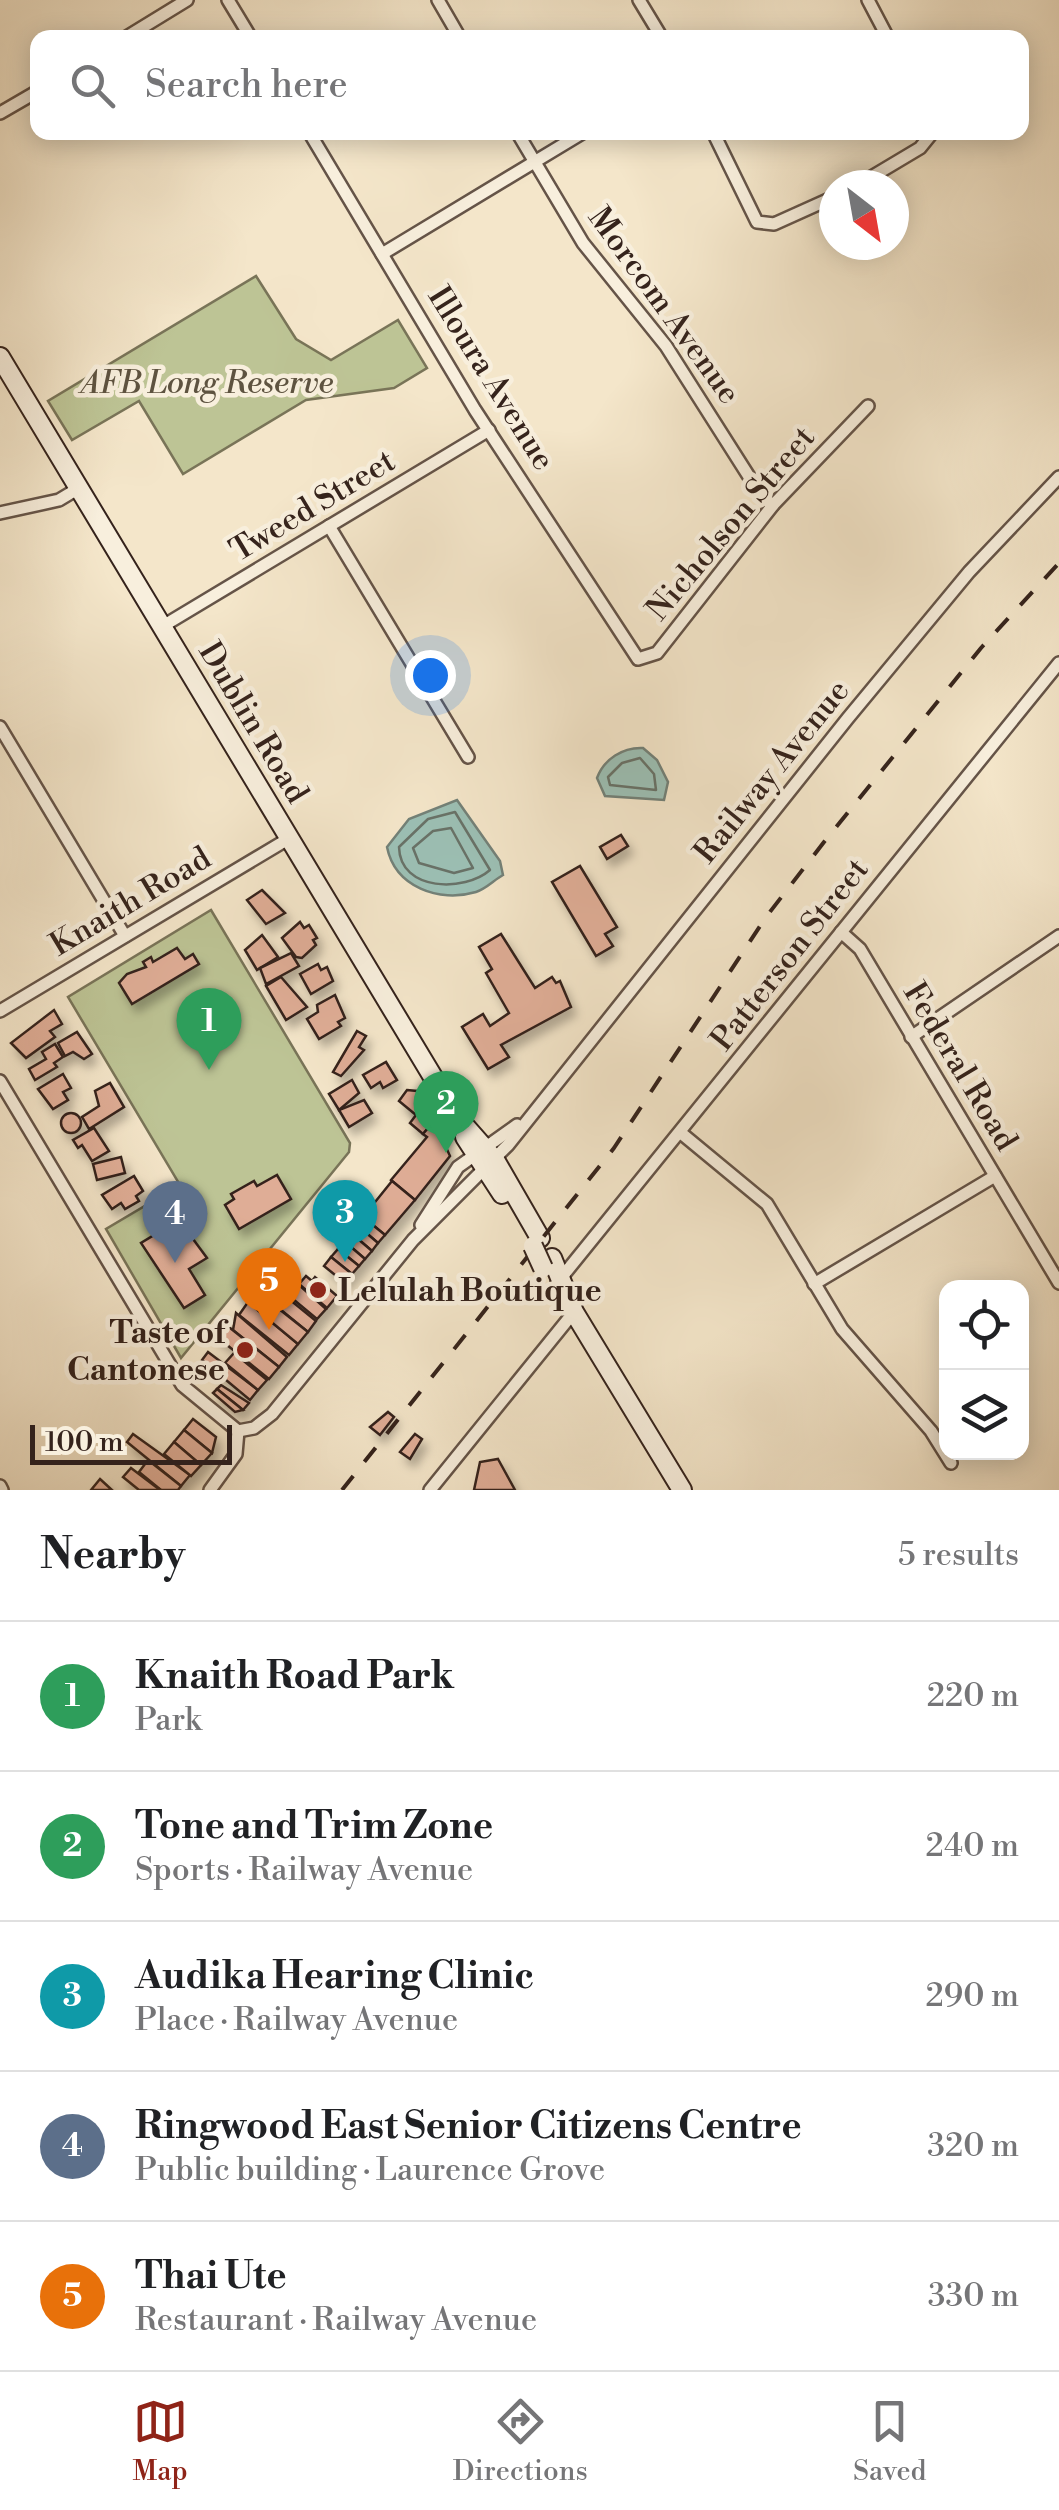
<!DOCTYPE html>
<html lang="en">
<head>
<meta charset="utf-8">
<style>
  body { margin:0; font-family:"Libre Bodoni",serif; background:#f6f6f6; color:#202124 }
  .controls { position:absolute; right:30px; bottom:30px; display:grid; overflow:hidden; border-radius:20px; box-shadow:0 5px 25px #0003 }
  .controls button { width:90px; height:90px; display:grid; place-items:center; padding:0; border:0; border-bottom:2px solid #e0e0e0; background:#fff; color:#202124; font:50px sans-serif }
  .compass { position:absolute; left:819px; top:170px; width:90px; height:90px; border-radius:50%; background:#fff; box-shadow:0 5px 25px #0003; rotate:149deg }
  .scale { position:absolute; left:30px; bottom:25px; width:202px; box-sizing:border-box; padding-left:10px; border:5px solid #35231c; border-top:0; font-size:28px; line-height:35px; white-space:nowrap; color:#35231c; -webkit-text-stroke:8px #f8efdd; paint-order:stroke }
  .you { position:absolute; left:430px; top:675px; width:35px; height:35px; margin:-25px; border:8px solid #fff; border-radius:50%; background:#1a73e8; box-shadow:0 0 0 15px #1a73e833 }
  .badge { display:grid; place-items:center; width:65px; height:65px; border-radius:50%; background:#8f2418; color:#fff; font-size:32px; font-weight:700 }
  .pin { position:absolute; translate:-50% -82px; filter:drop-shadow(0 2px 5px #0008) }
  .pin::after { content:''; position:absolute; top:52px; width:35px; height:30px; background:inherit; clip-path:polygon(0 0,100% 0,50% 100%) }
  .list { margin:0; padding:0; list-style:none }
  h2 { display:flex; justify-content:space-between; align-items:center; height:130px; margin:0; padding:0 40px; font-size:42px }
  h2 small { font-size:32px; font-weight:400; color:#757577 }
  .list li { display:grid; grid-template-columns:65px 1fr auto; gap:30px; align-items:center; box-sizing:border-box; height:150px; padding:0 40px; border-top:2px solid #e0e0e0 }
  .list b { display:block; font-size:38px; white-space:nowrap }
  .list p { margin:0; font-size:32px; white-space:nowrap; color:#757577 }
  .list em { font-size:32px; font-style:normal; color:#757577 }
  .icon { flex:none; width:55px; height:55px; fill:none; stroke:currentColor; stroke-width:2; stroke-linecap:round; stroke-linejoin:round }
  .map { position:relative; flex:none; width:1059px; height:1490px; overflow:hidden }
  .search { position:absolute; background:#fff; box-shadow:0 5px 25px #0003; left:30px; right:30px; top:30px; height:110px; display:flex; align-items:center; gap:25px; box-sizing:border-box; padding:0 35px; border-radius:20px; color:#757577; font-size:38px }
  .sheet { height:880px; background:#fff }
  nav { display:flex; justify-content:space-around; align-items:center; box-sizing:border-box; height:140px; border-top:2px solid #e0e0e0; background:#fff; font-size:28px; color:#757577 }
  nav a { display:grid; justify-items:center; gap:5px }
  nav .on { color:#8f2418 }
  .map>svg:first-child { display:block }
</style>
</head>
<body>
<div class="map">
<svg width="1059" height="1490" viewBox="0 0 1059 1490">
  <defs>
    <filter id="shadow"><feDropShadow dx="5" dy="8" stdDeviation="5" flood-color="#0004"/></filter>
  </defs>
  <rect width="100%" height="100%" fill="#f4e6ca"/>
  <filter id="stains"><feTurbulence type="fractalNoise" baseFrequency=".002" numOctaves="4"/><feColorMatrix values="0 0 0 0 .2 0 0 0 0 .09 0 0 0 0 .02 0 0 0 .5 -.17"/></filter>
  <radialGradient id="worn" r=".72"><stop offset=".6" stop-color="#630" stop-opacity="0"/><stop offset="1" stop-color="#630" stop-opacity=".3"/></radialGradient>
  <g fill="#bdc495" stroke="#797458" stroke-width="2.5">
    <path d="M256,276L296,339L331,360L398,320L427,368L394,388L306,400L183,474L139,401L72,440L48,401Z"/>
    <path d="M211,910L350,1143L349,1152L181,1358L106,1229L180,1185L68,997Z"/>
  </g>
  <g fill="#9cc0b5" stroke="#738178" stroke-width="2.5">
    <path d="M643,748L657,760L668,782L664,800L605,796L597,778C604,759 623,747 643,748Z"/>
    <path d="M457,800L500,861L503,875C494,880 486,889 476,892C439,903 395,887 387,847L409,819Z"/>
  </g>
  <g fill="none" stroke-linecap="round" stroke-linejoin="round">
    <g stroke="#687268" stroke-width="2.5">
      <path d="M640,758L654,774L656,790L610,785L608,777L622,763Z"/>
      <path d="M455,812L490,870C465,892 400,892 399,847L428,819Z"/>
      <path d="M451,828L473,868L454,873L419,863L413,848L433,831Z"/>
    </g>
  </g>
  <g fill="#dfad96" stroke="#35231c" stroke-width="2.5" filter="url(#shadow)">
    <path d="M621,835L628,846L607,859L600,847Z"/>
    <path d="M580,866L617,927L605,934L613,946L596,956L552,882Z"/>
    <path d="M262,890L285,913L266,924L247,900Z"/>
    <path d="M300,922L304,928L309,925L317,938L313,940L316,945L302,958L296,957L282,938Z"/>
    <path d="M501,934L535,988L552,977L556,983L560,981L571,1007L501,1045L509,1057L488,1069L462,1027L483,1014L490,1026L509,1013L486,973L492,969L479,947Z"/>
    <path d="M262,935L278,957L257,970L245,950Z"/>
    <path d="M177,948L185,959L193,954L199,964L132,1004L119,983L127,974L146,967L143,962L151,957L153,962Z"/>
    <path d="M291,953L299,966L266,984L260,968Z"/>
    <path d="M318,964L321,970L327,967L333,981L311,994L300,974Z"/>
    <path d="M281,977L307,1007L286,1020L266,986Z"/>
    <path d="M335,995L345,1018L338,1022L341,1026L319,1039L307,1019L318,1012L317,1005Z"/>
    <path d="M54,1010L62,1024L50,1031L55,1037L26,1058L11,1043Z"/>
    <path d="M357,1031L366,1036L359,1047L364,1050L341,1076L333,1072Z"/>
    <path d="M77,1032L92,1054L84,1059L73,1052L65,1056L58,1043Z"/>
    <path d="M55,1044L63,1057L54,1063L57,1067L35,1080L29,1069L46,1059L42,1052Z"/>
    <path d="M386,1062L397,1080L383,1088L380,1082L371,1088L363,1075Z"/>
    <path d="M63,1074L71,1088L63,1092L68,1100L53,1109L38,1089Z"/>
    <path d="M352,1080L359,1093L339,1110L329,1094Z"/>
    <path d="M110,1083L124,1107L89,1129L82,1117L99,1106L95,1091Z"/>
    <path d="M407,1090L417,1091L434,1121L423,1134L410,1123L416,1115L399,1101Z"/>
    <path d="M364,1100L372,1113L349,1127L339,1110Z"/>
    <circle cx="71" cy="1123" r="10"/>
    <path d="M434,1121L450,1156L415,1200L391,1180L427,1137L423,1134Z"/>
    <path d="M94,1128L109,1151L92,1161L82,1145L78,1148L73,1140Z"/>
    <path d="M121,1157L125,1173L97,1180L93,1164Z"/>
    <path d="M277,1175L291,1199L239,1229L225,1205L234,1199L231,1194L254,1181L257,1186Z"/>
    <path d="M134,1176L143,1191L136,1196L139,1201L125,1209L121,1203L112,1209L102,1195Z"/>
    <path d="M392,1181L415,1200L385,1235L363,1217Z"/>
    <path d="M363,1217L385,1235L378,1243L357,1225Z"/>
    <path d="M179,1220L207,1258L189,1269L205,1295L184,1308L141,1243Z"/>
    <path d="M357,1225L378,1243L372,1251L351,1233Z"/>
    <path d="M351,1233L372,1251L365,1259L344,1241Z"/>
    <path d="M344,1241L365,1259L359,1266L338,1249Z"/>
    <path d="M338,1249L359,1266L352,1274L331,1257Z"/>
    <path d="M331,1257L352,1274L345,1283L324,1266Z"/>
    <path d="M280,1268L326,1309L317,1319L270,1280Z"/>
    <path d="M306,1276L312,1281L315,1277L337,1296L327,1308L299,1284Z"/>
    <path d="M273,1286L316,1321L308,1332L264,1296Z"/>
    <path d="M248,1302L298,1344L289,1355L239,1315Z"/>
    <path d="M279,1309L308,1332L298,1344L269,1320Z"/>
    <path d="M236,1313L287,1357L279,1367L233,1330Z"/>
    <path d="M220,1320L279,1367L269,1379L211,1332Z"/>
    <path d="M208,1352L258,1390L250,1400L202,1360Z"/>
    <path d="M234,1353L267,1380L258,1390L225,1363Z"/>
    <path d="M221,1385L249,1403L243,1410L217,1389Z"/>
    <path d="M217,1389L243,1410L235,1412L213,1393Z"/>
    <path d="M388,1412L394,1417L380,1435L370,1427Z"/>
    <path d="M193,1419L216,1437L212,1453L184,1430Z"/>
    <path d="M184,1430L212,1453L201,1465L174,1442Z"/>
    <path d="M133,1434L190,1475L181,1486L127,1442Z"/>
    <path d="M415,1434L422,1439L410,1459L400,1452Z"/>
    <path d="M174,1442L201,1465L191,1476L164,1454Z"/>
    <path d="M498,1459L515,1490H474L480,1462Z"/>
    <path d="M148,1460L181,1486L178,1490H161L139,1472Z"/>
    <path d="M131,1468L156,1487L161,1490H139L123,1477Z"/>
    <path d="M100,1479L112,1490H91Z"/>
  </g>
  <g fill="none" stroke-linecap="round" stroke-linejoin="round">
    <defs>
      <g id="minor">
        <path d="M228,0L251,38"/>
        <path d="M438,0L460,38"/>
        <path d="M639,0L662,38"/>
        <path d="M868,0L888,38"/>
        <path d="M125,38L187,0"/>
        <path d="M0,113L38,91"/>
        <path d="M309,132L475,410L638,659L657,653L773,505L868,406"/>
        <path d="M517,132L583,243L666,346L762,497L773,505"/>
        <path d="M713,132L757,222L774,224L834,197"/>
        <path d="M858,185L920,148L933,132"/>
        <path d="M382,254L584,132"/>
        <path d="M0,513L59,500L79,488"/>
        <path d="M329,526L468,757"/>
        <path d="M163,626L489,430"/>
        <path d="M0,727L125,936"/>
        <path d="M841,932L860,949L1059,1283"/>
        <path d="M0,1011L288,839"/>
        <path d="M911,1037L1059,936"/>
        <path d="M0,1081L182,1385L238,1431"/>
        <path d="M681,1133L767,1204L842,1329L931,1431L951,1463"/>
        <path d="M421,1225L458,1167L517,1125"/>
        <path d="M557,1283L1059,663"/>
        <path d="M814,1284L995,1176"/>
        <path d="M238,1431L254,1428L272,1414L413,1240L508,1145L848,718L969,572L1059,477"/>
        <path d="M0,1486L2,1490"/>
        <path d="M210,1490L236,1454L238,1431"/>
        <path d="M430,1490L574,1312"/>
      </g>
      <g id="secondary">
        <path d="M0,357L457,1117L495,1160L540,1238"/>
        <path d="M465,1137L502,1194"/>
        <path d="M552,1258L574,1312L682,1490"/>
      </g>
    </defs>
    <use href="#minor" stroke="#655448" stroke-width="16"/>
    <use href="#secondary" stroke="#35231c" stroke-width="22"/>
    <use href="#minor" stroke="#f8efdd" stroke-width="11"/>
    <use href="#secondary" stroke="#f8efdd" stroke-width="18"/>
    <path stroke="#35231c" stroke-width="4" stroke-dasharray="18 18" stroke-linecap="butt" d="M342,1490L614,1148L766,917L824,842L981,648L1059,563"/>
    <defs>
      <path id="secondary-bridge" d="M533,1246L543,1268"/>
    </defs>
    <use href="#secondary-bridge" stroke="#35231c" stroke-width="22" stroke-linecap="butt"/>
    <use href="#secondary-bridge" stroke="#f8efdd" stroke-width="18"/>
  </g>
  <g fill="#8f2418" stroke="#f8efdd" stroke-width="4">
    <circle cx="318" cy="1290" r="10"/>
    <circle cx="245" cy="1350" r="10"/>
  </g>
  <g text-anchor="middle" stroke-width="9" stroke-linejoin="round" paint-order="stroke">
    <g font-size="32" fill="#35231c" stroke="#f8efdd">
      <text transform="translate(665 305) rotate(54)" y="11">Morcom Avenue</text>
      <text transform="translate(492 378) rotate(58)" y="11">Illoura Avenue</text>
      <text transform="translate(312 505) rotate(-31)" y="11">Tweed Street</text>
      <text transform="translate(730 523) rotate(-50)" y="11">Nicholson Street</text>
      <text transform="translate(254 722) rotate(59)" y="11">Dublin Road</text>
      <text transform="translate(771 771) rotate(-51)" y="11">Railway Avenue</text>
      <text transform="translate(130 901) rotate(-31)" y="11">Knaith Road</text>
      <text transform="translate(789 954) rotate(-52)" y="11">Patterson Street</text>
      <text transform="translate(961 1066) rotate(59)" y="11">Federal Road</text>
    </g>
    <g font-size="32" font-style="italic" fill="#5e5340" stroke="#f8efdd">
      <text x="207" y="393">AFB Long Reserve</text>
    </g>
    <g font-size="32" font-weight="bold" fill="#35231c" stroke="#f8efdd" text-anchor="start">
      <text x="338" y="1301">Lelulah Boutique</text>
      <text x="225" y="1343" text-anchor="end">Taste of<tspan x="225" dy="37">Cantonese</tspan></text>
    </g>
  </g>
  <rect width="100%" height="100%" filter="url(#stains)"/>
  <rect width="100%" height="100%" fill="url(#worn)"/>
</svg>
<div class="controls">
<button><svg class="icon" aria-label="locate" viewBox="0 0 24 24"><circle cx="12" cy="12" r="6"/><path d="M12 2v4M12 18v4M2 12h4M18 12h4"/></svg></button>
<button><svg class="icon" aria-label="layers" viewBox="0 0 24 24"><path d="M12 4l9 5-9 5-9-5zM3 14l9 5 9-5"/></svg></button>
</div>
<svg class="compass" viewBox="-18 -18 36 36"><path d="M0-13l5 13h-10z" fill="#e53935"/><path d="M0 13l5-13h-10z" fill="#757577"/></svg>
<div class="scale">100 m</div>
<div class="you"></div>
<div class="pin badge" style="left:209px;top:1070px;background:#2e9e5b">1</div>
<div class="pin badge" style="left:446px;top:1153px;background:#2e9e5b">2</div>
<div class="pin badge" style="left:345px;top:1262px;background:#0f9aa8">3</div>
<div class="pin badge" style="left:175px;top:1263px;background:#5c6f8a">4</div>
<div class="pin badge" style="left:269px;top:1330px;background:#e8710a">5</div>
<div class="search"><svg class="icon" aria-label="search" viewBox="0 0 24 24"><circle cx="10" cy="10" r="6"/><path d="M15 15l6 6"/></svg>Search here</div>
</div>
<section class="sheet">
<h2>Nearby<small>5 results</small></h2>
<ul class="list">
<li><span class="badge" style="background:#2e9e5b">1</span><div><b>Knaith Road Park</b><p>Park</p></div><em>220 m</em></li>
<li><span class="badge" style="background:#2e9e5b">2</span><div><b>Tone and Trim Zone</b><p>Sports · Railway Avenue</p></div><em>240 m</em></li>
<li><span class="badge" style="background:#0f9aa8">3</span><div><b>Audika Hearing Clinic</b><p>Place · Railway Avenue</p></div><em>290 m</em></li>
<li><span class="badge" style="background:#5c6f8a">4</span><div><b>Ringwood East Senior Citizens Centre</b><p>Public building · Laurence Grove</p></div><em>320 m</em></li>
<li><span class="badge" style="background:#e8710a">5</span><div><b>Thai Ute</b><p>Restaurant · Railway Avenue</p></div><em>330 m</em></li>
</ul>
</section>
<nav>
<a class="on"><svg class="icon" aria-label="map" viewBox="0 0 24 24"><path d="M3 6l6-2 6 2 6-2v14l-6 2-6-2-6 2zM9 4v14M15 6v14"/></svg>Map</a>
<a><svg class="icon" aria-label="directions" viewBox="0 0 24 24"><path d="M12 3l9 9-9 9-9-9zM9 14v-3h6M13 9l2 2-2 2"/></svg>Directions</a>
<a><svg class="icon" aria-label="saved" viewBox="0 0 24 24"><path d="M7 4h10v16l-5-4-5 4z"/></svg>Saved</a>
</nav>
</body>
</html>
